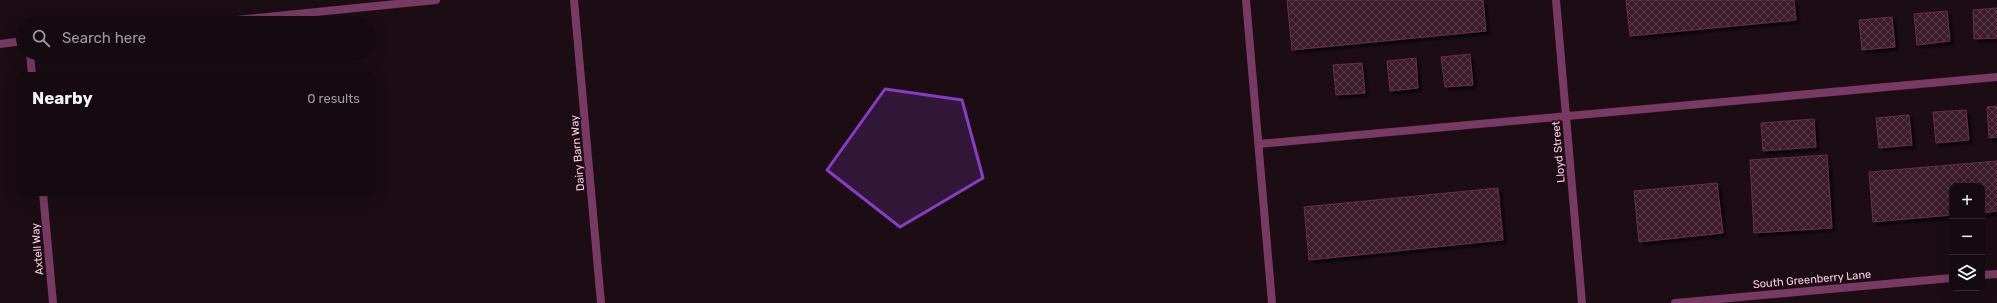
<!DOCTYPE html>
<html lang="en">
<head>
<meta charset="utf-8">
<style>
  body { margin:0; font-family:Rubik,sans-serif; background:#22181e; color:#f1f3f6 }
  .controls { position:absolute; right:12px; bottom:12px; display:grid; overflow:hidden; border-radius:8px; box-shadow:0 4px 16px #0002 }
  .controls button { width:36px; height:36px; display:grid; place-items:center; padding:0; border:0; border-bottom:1px solid #342b30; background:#150a10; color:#f1f3f6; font:20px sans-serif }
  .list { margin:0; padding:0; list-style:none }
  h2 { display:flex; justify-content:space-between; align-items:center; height:52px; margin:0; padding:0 16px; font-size:17px }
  h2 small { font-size:13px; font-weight:400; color:#9d9a9f }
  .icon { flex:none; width:22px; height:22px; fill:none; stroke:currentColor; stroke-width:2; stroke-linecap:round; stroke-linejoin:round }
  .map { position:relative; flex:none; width:1997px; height:303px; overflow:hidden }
  .search { position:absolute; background:#150a10; box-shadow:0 4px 16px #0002; left:16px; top:16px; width:360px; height:44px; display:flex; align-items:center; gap:10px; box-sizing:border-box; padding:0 14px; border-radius:22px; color:#9d9a9f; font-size:15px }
  .panel { position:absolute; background:#150a10; box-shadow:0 4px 16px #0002; left:16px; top:72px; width:360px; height:124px; border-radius:8px }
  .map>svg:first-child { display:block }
</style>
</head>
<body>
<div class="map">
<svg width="1997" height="303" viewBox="0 0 1997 303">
  <defs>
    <pattern id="building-cross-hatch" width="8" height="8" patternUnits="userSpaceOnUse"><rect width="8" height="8" fill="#3c1a2a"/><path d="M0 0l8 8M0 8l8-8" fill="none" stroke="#593a49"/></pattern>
    <filter id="shadow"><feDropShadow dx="3.5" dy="3.5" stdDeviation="1" flood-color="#0009"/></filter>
  </defs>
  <rect width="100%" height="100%" fill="#1c0d15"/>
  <g fill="url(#building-cross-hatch)" stroke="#662d49" filter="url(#shadow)">
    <path d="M1287,0H1483L1486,31L1292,50Z"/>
    <path d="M1626,0H1794L1796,20L1630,36Z"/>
    <path d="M1997,8V38L1974,39L1973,10Z"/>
    <path d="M1947,11L1950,41L1917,45L1914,14Z"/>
    <path d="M1892,17L1895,47L1862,50L1859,20Z"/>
    <path d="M1470,54L1473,85L1445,87L1441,57Z"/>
    <path d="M1416,58L1418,88L1390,91L1387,61Z"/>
    <path d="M1362,63L1365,93L1336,95L1333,65Z"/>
    <path d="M1997,106V137L1989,138L1987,107Z"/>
    <path d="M1966,110L1969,140L1936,143L1933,112Z"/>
    <path d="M1909,115L1912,145L1879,148L1876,118Z"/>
    <path d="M1814,119L1816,147L1763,151L1761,123Z"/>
    <path d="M1827,155L1832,228L1754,233L1750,160Z"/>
    <path d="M1997,161V211L1982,213V186H1952V215L1873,222L1869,172Z"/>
    <path d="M1717,183L1723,233L1639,242L1634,191Z"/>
    <path d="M1498,188L1503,240L1309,260L1304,207Z"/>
  </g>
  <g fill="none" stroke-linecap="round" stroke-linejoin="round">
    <g stroke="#783a62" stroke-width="8">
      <path d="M1246,0L1272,303"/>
      <path d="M1259,144L1997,77"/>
    </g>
    <g stroke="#783a62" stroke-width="8">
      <path d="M574,0L601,303"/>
      <path d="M1556,0L1582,303"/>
      <path d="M207,23L436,0"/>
      <path d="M0,44L23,41"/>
      <path d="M30,53L32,75"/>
      <path d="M43,193L53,303"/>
      <path d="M1982,275L1997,274"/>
      <path d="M1675,303L1952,278"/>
    </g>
  </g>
  <path fill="#883cc3" fill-opacity="0.2" stroke="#883cc3" stroke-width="3" stroke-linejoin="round" d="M885,89L962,100L983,178L900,227L827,170Z"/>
  <g text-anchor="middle" stroke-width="3" stroke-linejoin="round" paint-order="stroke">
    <g font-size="11" fill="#fccbe7" stroke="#1c0d15">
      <text transform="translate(1558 152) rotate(-95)" y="4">Lloyd Street</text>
      <text transform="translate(577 153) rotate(-95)" y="4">Dairy Barn Way</text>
      <text transform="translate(37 249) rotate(-95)" y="4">Axtell Way</text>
      <text transform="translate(1812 279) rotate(-5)" y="4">South Greenberry Lane</text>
    </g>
  </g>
</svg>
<div class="controls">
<button>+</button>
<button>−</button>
<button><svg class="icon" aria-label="layers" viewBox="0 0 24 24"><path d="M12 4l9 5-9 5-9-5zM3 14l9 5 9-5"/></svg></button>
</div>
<div class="search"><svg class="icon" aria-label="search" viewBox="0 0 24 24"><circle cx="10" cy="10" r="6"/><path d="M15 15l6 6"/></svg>Search here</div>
<section class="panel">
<h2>Nearby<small>0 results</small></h2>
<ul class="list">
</ul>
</section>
</div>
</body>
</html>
